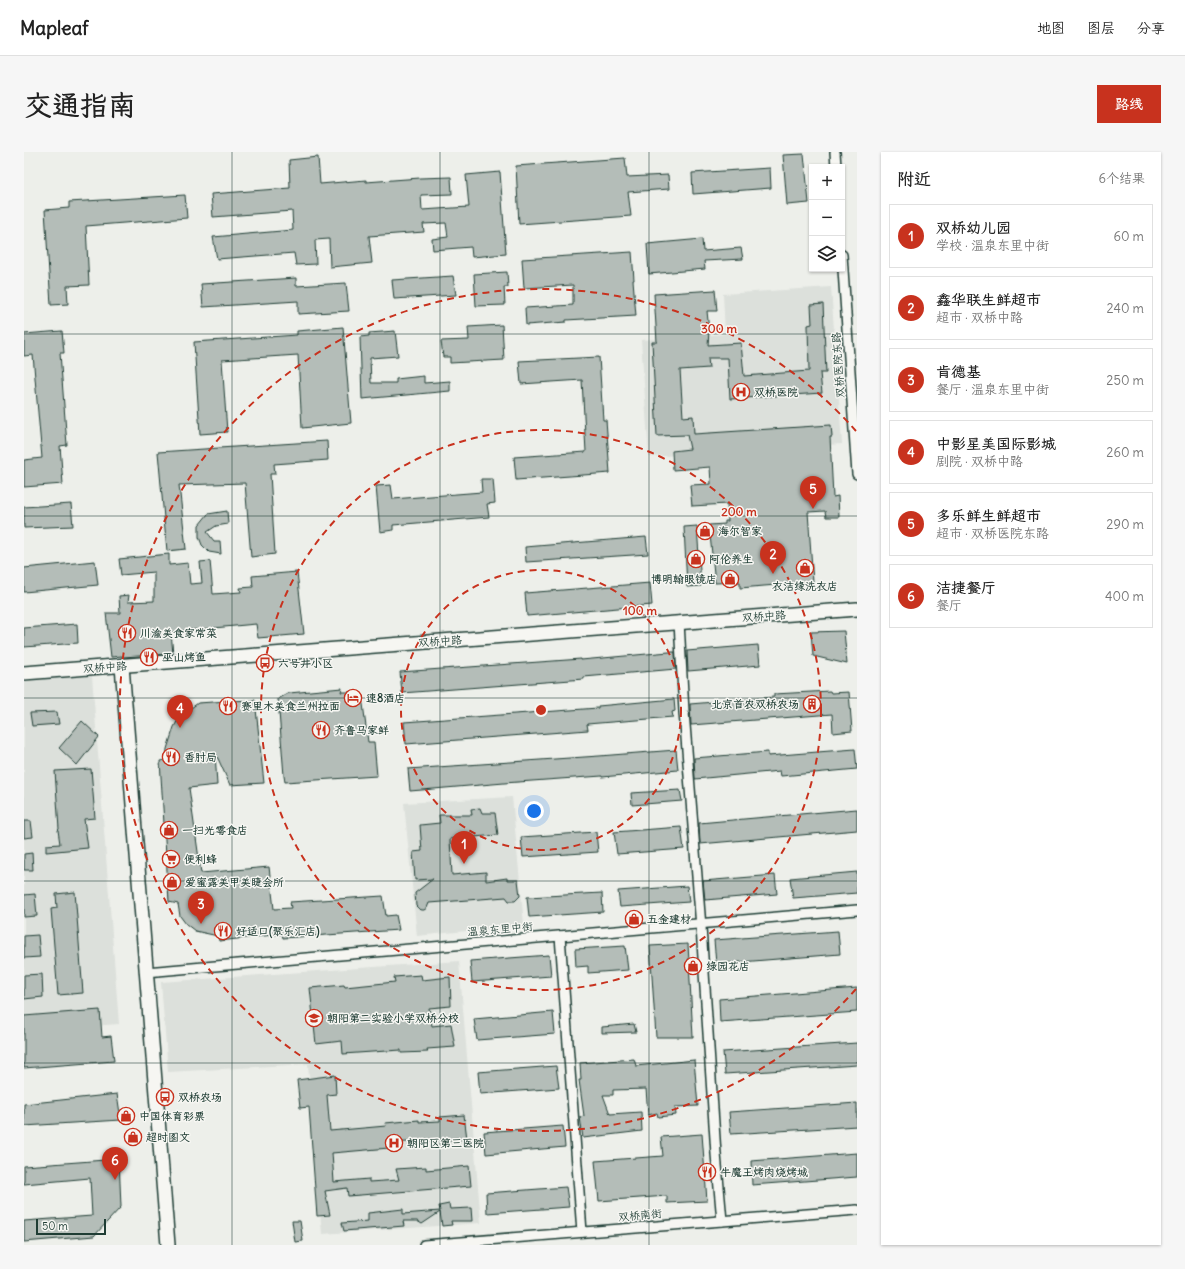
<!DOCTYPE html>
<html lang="zh">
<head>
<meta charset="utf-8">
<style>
  body { margin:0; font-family:Delius,"LXGW WenKai TC",sans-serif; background:#f6f6f6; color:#222 }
  .controls { position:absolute; right:12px; top:12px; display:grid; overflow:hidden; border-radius:0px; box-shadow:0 1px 3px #0004 }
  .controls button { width:36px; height:36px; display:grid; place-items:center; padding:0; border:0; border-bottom:1px solid #e0e0e0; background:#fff; color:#222; font:20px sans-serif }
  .scale { position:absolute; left:12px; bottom:10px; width:70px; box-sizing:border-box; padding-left:4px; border:2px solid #1f3d34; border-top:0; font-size:11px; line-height:14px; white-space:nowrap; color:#1f3d34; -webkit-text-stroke:3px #f6f6f2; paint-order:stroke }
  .you { position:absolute; left:510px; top:659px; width:14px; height:14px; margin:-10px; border:3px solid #fff; border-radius:50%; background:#1a73e8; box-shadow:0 0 0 6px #1a73e833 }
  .badge { display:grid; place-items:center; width:26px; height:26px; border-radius:50%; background:#c8321e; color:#fff; font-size:13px; font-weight:700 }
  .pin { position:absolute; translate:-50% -33px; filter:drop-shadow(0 1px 2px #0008) }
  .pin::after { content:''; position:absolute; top:21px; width:14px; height:12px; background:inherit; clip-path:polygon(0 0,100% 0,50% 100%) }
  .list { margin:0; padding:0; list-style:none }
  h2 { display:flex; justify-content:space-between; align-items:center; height:52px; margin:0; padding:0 16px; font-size:17px }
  h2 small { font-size:13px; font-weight:400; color:#767676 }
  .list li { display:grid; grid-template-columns:26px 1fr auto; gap:12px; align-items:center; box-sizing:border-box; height:64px; margin:0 8px 8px; padding:0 8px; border:1px solid #e0e0e0; border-radius:0px }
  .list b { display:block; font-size:15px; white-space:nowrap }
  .list p { margin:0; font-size:13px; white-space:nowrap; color:#767676 }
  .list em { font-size:13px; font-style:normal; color:#767676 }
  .icon { flex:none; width:22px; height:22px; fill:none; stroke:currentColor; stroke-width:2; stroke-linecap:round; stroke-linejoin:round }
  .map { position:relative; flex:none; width:833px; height:1093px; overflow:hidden; border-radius:0px }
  header { display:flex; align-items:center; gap:24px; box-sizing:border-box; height:56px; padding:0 20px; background:#fff; border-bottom:1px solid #e0e0e0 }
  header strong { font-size:19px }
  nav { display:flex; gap:22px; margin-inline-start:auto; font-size:14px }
  .intro { display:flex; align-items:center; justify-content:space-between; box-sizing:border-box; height:96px; padding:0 24px }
  h1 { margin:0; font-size:28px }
  .button { padding:10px 18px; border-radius:0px; background:#c8321e; color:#fff; font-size:14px; font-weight:700 }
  main { display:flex; gap:24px; padding:0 24px }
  aside { flex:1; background:#fff; border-radius:0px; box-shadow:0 1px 3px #0004 }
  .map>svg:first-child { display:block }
</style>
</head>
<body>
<header>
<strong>Mapleaf</strong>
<nav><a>地图</a><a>图层</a><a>分享</a></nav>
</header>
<div class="intro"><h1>交通指南</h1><a class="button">路线</a></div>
<main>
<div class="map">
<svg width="833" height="1093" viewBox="0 0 833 1093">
  <rect width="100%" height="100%" fill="#edefea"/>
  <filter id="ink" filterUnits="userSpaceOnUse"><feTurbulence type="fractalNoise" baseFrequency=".025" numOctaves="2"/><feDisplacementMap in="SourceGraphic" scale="8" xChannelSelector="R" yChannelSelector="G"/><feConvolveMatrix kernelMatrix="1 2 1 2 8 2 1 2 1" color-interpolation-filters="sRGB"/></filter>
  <g filter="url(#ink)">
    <g fill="#dce0db">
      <path d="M807,135L818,292L625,305L617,188L701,182L699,142Z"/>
      <path d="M68,524L95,872L0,879V529Z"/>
      <path d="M488,645L500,773L393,784L380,651Z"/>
      <path d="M435,809L457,1071L298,1082L284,912L144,920L137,830Z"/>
    </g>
    <g fill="#b4bdb8" stroke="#1f3d34">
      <path d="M780,2L785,51L763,53L759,3Z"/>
      <path d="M294,5L296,32L342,28V30L396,26L427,25L428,42L397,43L398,58L445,55L442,23L476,20L482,102L448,105L447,95L409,98L408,87L424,85L422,71L399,72L400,80L345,84L348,111L306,115L305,87L291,88L292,112L272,113L270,101L193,107L189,85L269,78L268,59L189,65L187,42L266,36L265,8Z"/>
      <path d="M601,6L603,25L644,23L645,37L604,40L607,64L495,72L492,14Z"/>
      <path d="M746,16L747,36L669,42L668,21Z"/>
      <path d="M161,43L163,66L62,74L65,133L43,134L44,152L27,153L21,58L45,56V50Z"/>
      <path d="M678,87L679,99L717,96L719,107L680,109L681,117L625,122L623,92Z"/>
      <path d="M608,100L610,128H609L612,164L542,168V170L502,173L501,156L549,153V133L500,136L498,107Z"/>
      <path d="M483,120L484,135H480L481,153L452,154L450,122Z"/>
      <path d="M429,124L432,143L370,147L368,128Z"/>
      <path d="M272,126V134L322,131L325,159L274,162V149L179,155L177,132Z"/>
      <path d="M691,138L693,159H683L685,179L684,193L717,191L720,224L785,219L784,173L788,172L787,153L799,152L802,221H796L798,241L706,247L704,206H684L685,216L656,218L659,265L669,264L670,282L807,273L808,285H806L809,345L814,344L815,365H802L801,359L784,360L789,430L716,436V430L691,431L685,373L701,372V369H704L703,352L668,354L666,333L687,332L686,315L649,318L648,299L666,297L663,283L633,284L628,190H633L630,142Z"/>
      <path d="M478,173L480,208L426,211V205H419L417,189L445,188L444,175Z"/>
      <path d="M319,175L327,271L278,276L274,203L198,208L203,280L176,282L170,190L273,183V179Z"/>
      <path d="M38,179L40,201H36L43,293L36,294L39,332L0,335V308L18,306L9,203L0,204V182Z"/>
      <path d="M371,179L374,204L346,206L347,231H372V227L400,224V231L426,229V239L338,247L336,185L345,184V181Z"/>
      <path d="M575,205L579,268H582L586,321L492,328L490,305L562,300L558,228L497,232L495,209Z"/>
      <path d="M303,289L304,308L250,312L251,322H246L251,402L227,405L221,331L155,333L162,397L143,399L134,300Z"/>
      <path d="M457,327H469L471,351L463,352L465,365L369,373V378L356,380L352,334L367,333L369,347L458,340Z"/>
      <path d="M47,352L49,374L0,376V355Z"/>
      <path d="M203,359L204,372L192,374L183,380L190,389H196L197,402L185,400L178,393L175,385V373L184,362Z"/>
      <path d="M673,374L677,434L663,435L660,375Z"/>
      <path d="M622,385L624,402L502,410L501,395Z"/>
      <path d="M145,402V413L164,411L166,432L178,431L176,410L186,409L189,442L217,440L216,436L229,435L228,424L273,420L280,482L234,486L232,472L147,480L149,502L98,505V504L87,505L82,461H96L95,444L105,443L104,450L130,449V420L97,423L95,407Z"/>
      <path d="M71,409L74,433L0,440V416Z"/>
      <path d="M626,431L628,453L503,464L501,441Z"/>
      <path d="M53,472L54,491L0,495V476Z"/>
      <path d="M820,479L823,512L789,504L787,480Z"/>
      <path d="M734,493L736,513L664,519L663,499Z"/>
      <path d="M645,500H651L652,517L560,525V527L378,541L376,520L557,507V508Z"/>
      <path d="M318,536L317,540H330L335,545L339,552L344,590H350L353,624L261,630L260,624L254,547L265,541Z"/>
      <path d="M806,539L807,541L825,540L828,579L809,581L808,562L667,573L666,552L750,545V542Z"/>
      <path d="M650,547L651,559L648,560L649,565L563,572L564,578L382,592L380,570L574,556V554Z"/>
      <path d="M231,548L240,631L206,633L191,600L193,633L165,636L177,721L245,715L250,757L267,756L266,750L359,744L362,764L372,763L375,778L259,786L258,782L195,789L194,784L171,779L162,772L156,764L154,752L145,750L136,609L142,608L143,597L150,575L156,564L174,551L204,549Z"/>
      <path d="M33,560L35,572L8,574L6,561Z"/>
      <path d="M58,569L75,585L53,613L35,596Z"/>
      <path d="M831,597L833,617L757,624L756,619L671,627L670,606L744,600V604Z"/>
      <path d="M652,598L654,618L578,625V624L480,631L386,639L384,617L575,604Z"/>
      <path d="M67,617L71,666L60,667L64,696L22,700V693L36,692L34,678L35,677L31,619Z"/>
      <path d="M656,638L658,649L608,653L607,641Z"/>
      <path d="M456,656L458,661H471L474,683L426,687L428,723L462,720V729L483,726V728H494L496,744L491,749H485L482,745L405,751L403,756L400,758H398L395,757L392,754L391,741L409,727L391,728L389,700L398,699L396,673L416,671L415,663H448L447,657Z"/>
      <path d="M833,657V678L676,692L675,671Z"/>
      <path d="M0,669H7L9,685L0,686Z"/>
      <path d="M657,675L660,697L593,702L590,680Z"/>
      <path d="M572,680L574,700L499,705L497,685Z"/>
      <path d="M8,701L9,718H0V702Z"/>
      <path d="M833,720V741L769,746L766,726Z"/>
      <path d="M751,723L753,742L681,748L679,729Z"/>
      <path d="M663,734L665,750L596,755L594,739Z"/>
      <path d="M51,740L59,841L34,843L27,757L33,756L32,742Z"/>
      <path d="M578,741L579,760L505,765L503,745Z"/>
      <path d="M11,742L13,764L0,765V743Z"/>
      <path d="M814,779L816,802L692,812L690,788Z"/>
      <path d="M14,783L16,805L0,806V784Z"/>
      <path d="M664,792L669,885H632L626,794Z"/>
      <path d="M601,794L604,818L564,821V814L552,815L551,797Z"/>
      <path d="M525,803L527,824L448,830L446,809Z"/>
      <path d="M18,822L19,845L0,847V823Z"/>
      <path d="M397,823L398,828L426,825L427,854L405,856L408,874L427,872L431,895L403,897L404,900L377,901V898L319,902L318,889L292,892L286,836L320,833L321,835L371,830L370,825Z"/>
      <path d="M833,836V860L696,870L695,847Z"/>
      <path d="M76,858L78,885L87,884L90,909L0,916V864Z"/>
      <path d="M529,860L531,882L453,888L450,867Z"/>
      <path d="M610,872L612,880L578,881V875Z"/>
      <path d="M833,891V913L701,922L699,900Z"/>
      <path d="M610,907L612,914L670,908L674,954L651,955L652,963L634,965L633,961L624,963L622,937L589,938V943H579L586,962L617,960L618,979L559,986L556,965L560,964L555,928H557L556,911Z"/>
      <path d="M532,914L535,936L456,942L454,920Z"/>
      <path d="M311,923L312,942L303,943L306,979L362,974L361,971L395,968V970L416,969V965L440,963L443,987L364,991L365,996L308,1001L310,1030L345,1027V1030L375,1028L372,1017L402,1015V1018L445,1014L447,1034L324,1044L323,1036L301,1039L306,1063L293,1064L285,955L276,956L273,928Z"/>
      <path d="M93,942L97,968L0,974V952Z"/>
      <path d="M833,951V974L707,982L705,960Z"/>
      <path d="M539,974L541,995L462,1002L460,980Z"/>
      <path d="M678,982L683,1049L643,1051V1044L575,1049L571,1009L639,1004L637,985Z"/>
      <path d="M833,1001V1025L728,1033L727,1009Z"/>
      <path d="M95,1007L97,1055L70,1084L0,1090V1069L68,1064L66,1026L0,1032V1014Z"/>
      <path d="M542,1035L545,1055L463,1061L462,1041Z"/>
      <path d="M425,1052L426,1057L447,1056L448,1069H427L428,1073L418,1074L416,1060L398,1072L393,1069H379L380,1074L320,1079L318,1071L344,1069V1061L379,1057V1062L416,1059L415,1054Z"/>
      <path d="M268,1069H276L279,1089L271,1090Z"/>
    </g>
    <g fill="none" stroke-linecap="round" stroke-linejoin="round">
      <defs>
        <g id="street">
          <path d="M811,0L812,15"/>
          <path d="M818,103L833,322"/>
          <path d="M655,470L660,560L677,775L692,1002L698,1069"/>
          <path d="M536,784L558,1080"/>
          <path d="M122,820L833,758"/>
          <path d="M400,1093L833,1058"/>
        </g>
        <g id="secondary">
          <path d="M98,514L144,1093"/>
          <path d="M0,521L833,457"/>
        </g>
      </defs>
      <use href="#street" stroke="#1f3d34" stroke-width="12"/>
      <use href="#secondary" stroke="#1f3d34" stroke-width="16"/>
      <use href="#street" stroke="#f6f6f2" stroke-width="9"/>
      <use href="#secondary" stroke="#f6f6f2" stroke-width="13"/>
    </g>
  </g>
  <path fill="none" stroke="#1f3d34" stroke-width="1" stroke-opacity="0.55" d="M208,0V1093M416,0V1093M625,0V1093M0,182H833M0,364H833M0,546H833M0,729H833M0,911H833"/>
  <g fill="none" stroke="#c8321e" stroke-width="2" stroke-dasharray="7 5">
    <circle cx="517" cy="558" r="140"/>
    <circle cx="517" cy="558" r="280"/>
    <path d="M832 837A421 421 0 1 1 832 279"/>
  </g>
  <defs>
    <symbol id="hospital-ring" viewBox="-11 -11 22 22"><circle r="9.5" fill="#f6f6f2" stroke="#c8321e" stroke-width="1.5"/><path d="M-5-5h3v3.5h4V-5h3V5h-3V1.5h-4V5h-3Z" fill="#c8321e"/></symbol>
    <symbol id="shop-ring" viewBox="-11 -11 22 22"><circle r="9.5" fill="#f6f6f2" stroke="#c8321e" stroke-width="1.5"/><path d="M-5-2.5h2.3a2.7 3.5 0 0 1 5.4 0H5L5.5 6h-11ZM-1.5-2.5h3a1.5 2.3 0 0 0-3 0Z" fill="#c8321e"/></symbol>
    <symbol id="restaurant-ring" viewBox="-11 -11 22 22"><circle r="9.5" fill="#f6f6f2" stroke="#c8321e" stroke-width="1.5"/><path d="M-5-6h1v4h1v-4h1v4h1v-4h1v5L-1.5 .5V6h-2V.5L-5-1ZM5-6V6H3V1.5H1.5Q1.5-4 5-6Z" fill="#c8321e"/></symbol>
    <symbol id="bus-ring" viewBox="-11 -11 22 22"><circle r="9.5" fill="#f6f6f2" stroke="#c8321e" stroke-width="1.5"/><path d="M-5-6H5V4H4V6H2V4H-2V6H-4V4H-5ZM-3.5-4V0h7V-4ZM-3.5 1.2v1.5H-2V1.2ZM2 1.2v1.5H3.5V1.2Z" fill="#c8321e"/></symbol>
    <symbol id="hotel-ring" viewBox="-11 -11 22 22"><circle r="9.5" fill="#f6f6f2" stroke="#c8321e" stroke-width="1.5"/><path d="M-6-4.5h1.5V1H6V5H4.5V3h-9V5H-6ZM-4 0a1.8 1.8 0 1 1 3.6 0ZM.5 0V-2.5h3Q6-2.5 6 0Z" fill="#c8321e"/></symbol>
    <symbol id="building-ring" viewBox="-11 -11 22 22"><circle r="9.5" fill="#f6f6f2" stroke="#c8321e" stroke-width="1.5"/><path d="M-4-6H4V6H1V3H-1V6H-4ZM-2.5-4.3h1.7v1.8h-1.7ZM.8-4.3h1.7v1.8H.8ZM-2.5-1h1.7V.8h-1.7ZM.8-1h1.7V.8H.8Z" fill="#c8321e"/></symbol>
    <symbol id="supermarket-ring" viewBox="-11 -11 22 22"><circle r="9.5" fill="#f6f6f2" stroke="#c8321e" stroke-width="1.5"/><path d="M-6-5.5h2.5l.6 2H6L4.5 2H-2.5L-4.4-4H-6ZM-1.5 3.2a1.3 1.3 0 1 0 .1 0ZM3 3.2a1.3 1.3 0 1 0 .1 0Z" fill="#c8321e"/></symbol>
    <symbol id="school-ring" viewBox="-11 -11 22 22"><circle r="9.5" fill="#f6f6f2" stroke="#c8321e" stroke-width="1.5"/><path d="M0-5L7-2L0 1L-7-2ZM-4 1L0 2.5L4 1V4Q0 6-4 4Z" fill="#c8321e"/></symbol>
  </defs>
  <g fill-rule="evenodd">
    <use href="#hospital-ring" x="707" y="230" width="20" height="20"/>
    <use href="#shop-ring" x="671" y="369" width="20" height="20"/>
    <use href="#shop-ring" x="662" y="397" width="20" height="20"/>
    <use href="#shop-ring" x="771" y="406" width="20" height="20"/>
    <use href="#shop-ring" x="696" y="417" width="20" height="20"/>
    <use href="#restaurant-ring" x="93" y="471" width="20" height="20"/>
    <use href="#restaurant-ring" x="115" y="495" width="20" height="20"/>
    <use href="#bus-ring" x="231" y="501" width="20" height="20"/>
    <use href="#hotel-ring" x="319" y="536" width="20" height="20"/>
    <use href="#building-ring" x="778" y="542" width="20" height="20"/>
    <use href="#restaurant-ring" x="194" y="544" width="20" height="20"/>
    <use href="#restaurant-ring" x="287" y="568" width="20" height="20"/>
    <use href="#restaurant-ring" x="137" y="595" width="20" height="20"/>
    <use href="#shop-ring" x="135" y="668" width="20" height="20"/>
    <use href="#supermarket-ring" x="137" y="697" width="20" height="20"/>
    <use href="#shop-ring" x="138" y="720" width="20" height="20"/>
    <use href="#shop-ring" x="600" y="757" width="20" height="20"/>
    <use href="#restaurant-ring" x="189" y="769" width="20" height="20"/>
    <use href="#shop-ring" x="659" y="804" width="20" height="20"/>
    <use href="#school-ring" x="280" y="856" width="20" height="20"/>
    <use href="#bus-ring" x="131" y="935" width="20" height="20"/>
    <use href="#shop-ring" x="92" y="954" width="20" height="20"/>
    <use href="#shop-ring" x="99" y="975" width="20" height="20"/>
    <use href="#hospital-ring" x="360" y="981" width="20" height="20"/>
    <use href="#restaurant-ring" x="673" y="1010" width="20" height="20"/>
  </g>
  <g text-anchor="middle" stroke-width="3" stroke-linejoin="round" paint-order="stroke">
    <g font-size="11" fill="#1f3d34" stroke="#f6f6f2">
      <text transform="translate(814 213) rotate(-94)" y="4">双桥医院东路</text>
      <text transform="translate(740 464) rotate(-4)" y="4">双桥中路</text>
      <text transform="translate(416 489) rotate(-4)" y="4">双桥中路</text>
      <text transform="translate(81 515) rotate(-4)" y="4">双桥中路</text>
      <text transform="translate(476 777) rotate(-5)" y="4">温泉东里中街</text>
      <text transform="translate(616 1063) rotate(-5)" y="4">双桥南街</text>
    </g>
    <g font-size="11" font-weight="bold" fill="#1f3d34" stroke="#f6f6f2" text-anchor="start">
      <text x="730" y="244">双桥医院</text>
      <text x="694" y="383">海尔智家</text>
      <text x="685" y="411">阿伦养生</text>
      <text x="693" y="431" text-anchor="end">博明翰眼镜店</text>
      <text x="781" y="438" text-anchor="middle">衣洁缘洗衣店</text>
      <text x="116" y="485">川渝美食家常菜</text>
      <text x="138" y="509">巫山烤鱼</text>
      <text x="254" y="515">六号井小区</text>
      <text x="342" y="550">速8酒店</text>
      <text x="775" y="556" text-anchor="end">北京首农双桥农场</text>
      <text x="217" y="558">赛里木美食兰州拉面</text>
      <text x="310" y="582">齐鲁马家鲜</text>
      <text x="160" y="609">香肘局</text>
      <text x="158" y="682">一扫光零食店</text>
      <text x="160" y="711">便利蜂</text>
      <text x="161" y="734">爱蜜露美甲美睫会所</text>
      <text x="623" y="771">五金建材</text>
      <text x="212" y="783">好适口(聚乐汇店)</text>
      <text x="682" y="818">绿园花店</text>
      <text x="303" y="870">朝阳第二实验小学双桥分校</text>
      <text x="154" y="949">双桥农场</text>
      <text x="115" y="968">中国体育彩票</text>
      <text x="122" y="989">超时图文</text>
      <text x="383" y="995">朝阳区第三医院</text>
      <text x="696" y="1024">牛魔王烤肉烧烤城</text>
    </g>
  </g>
  <circle cx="517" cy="558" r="6" fill="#c8321e" stroke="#f6f6f2" stroke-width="2"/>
  <g font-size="12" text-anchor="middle" font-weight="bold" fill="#c8321e" stroke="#f6f6f2" stroke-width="3" stroke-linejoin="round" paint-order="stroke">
    <text x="695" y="181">300 m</text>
    <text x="715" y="364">200 m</text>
    <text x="616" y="463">100 m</text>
  </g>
</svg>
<div class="controls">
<button>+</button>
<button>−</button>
<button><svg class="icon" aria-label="layers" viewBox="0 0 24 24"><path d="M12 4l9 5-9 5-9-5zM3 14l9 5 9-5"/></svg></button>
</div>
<div class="scale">50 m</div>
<div class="you"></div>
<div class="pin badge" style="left:440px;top:712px">1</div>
<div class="pin badge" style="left:749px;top:422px">2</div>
<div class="pin badge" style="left:177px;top:772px">3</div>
<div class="pin badge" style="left:156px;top:576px">4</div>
<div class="pin badge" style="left:789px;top:357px">5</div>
<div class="pin badge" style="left:91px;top:1028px">6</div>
</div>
<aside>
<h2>附近<small>6个结果</small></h2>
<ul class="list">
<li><span class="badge">1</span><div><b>双桥幼儿园</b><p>学校 · 温泉东里中街</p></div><em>60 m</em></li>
<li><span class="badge">2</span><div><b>鑫华联生鲜超市</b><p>超市 · 双桥中路</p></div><em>240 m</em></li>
<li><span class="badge">3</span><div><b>肯德基</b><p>餐厅 · 温泉东里中街</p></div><em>250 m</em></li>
<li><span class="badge">4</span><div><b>中影星美国际影城</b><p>剧院 · 双桥中路</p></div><em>260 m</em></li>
<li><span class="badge">5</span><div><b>多乐鲜生鲜超市</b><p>超市 · 双桥医院东路</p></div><em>290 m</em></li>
<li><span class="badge">6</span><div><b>洁捷餐厅</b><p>餐厅</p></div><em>400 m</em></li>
</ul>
</aside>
</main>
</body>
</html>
